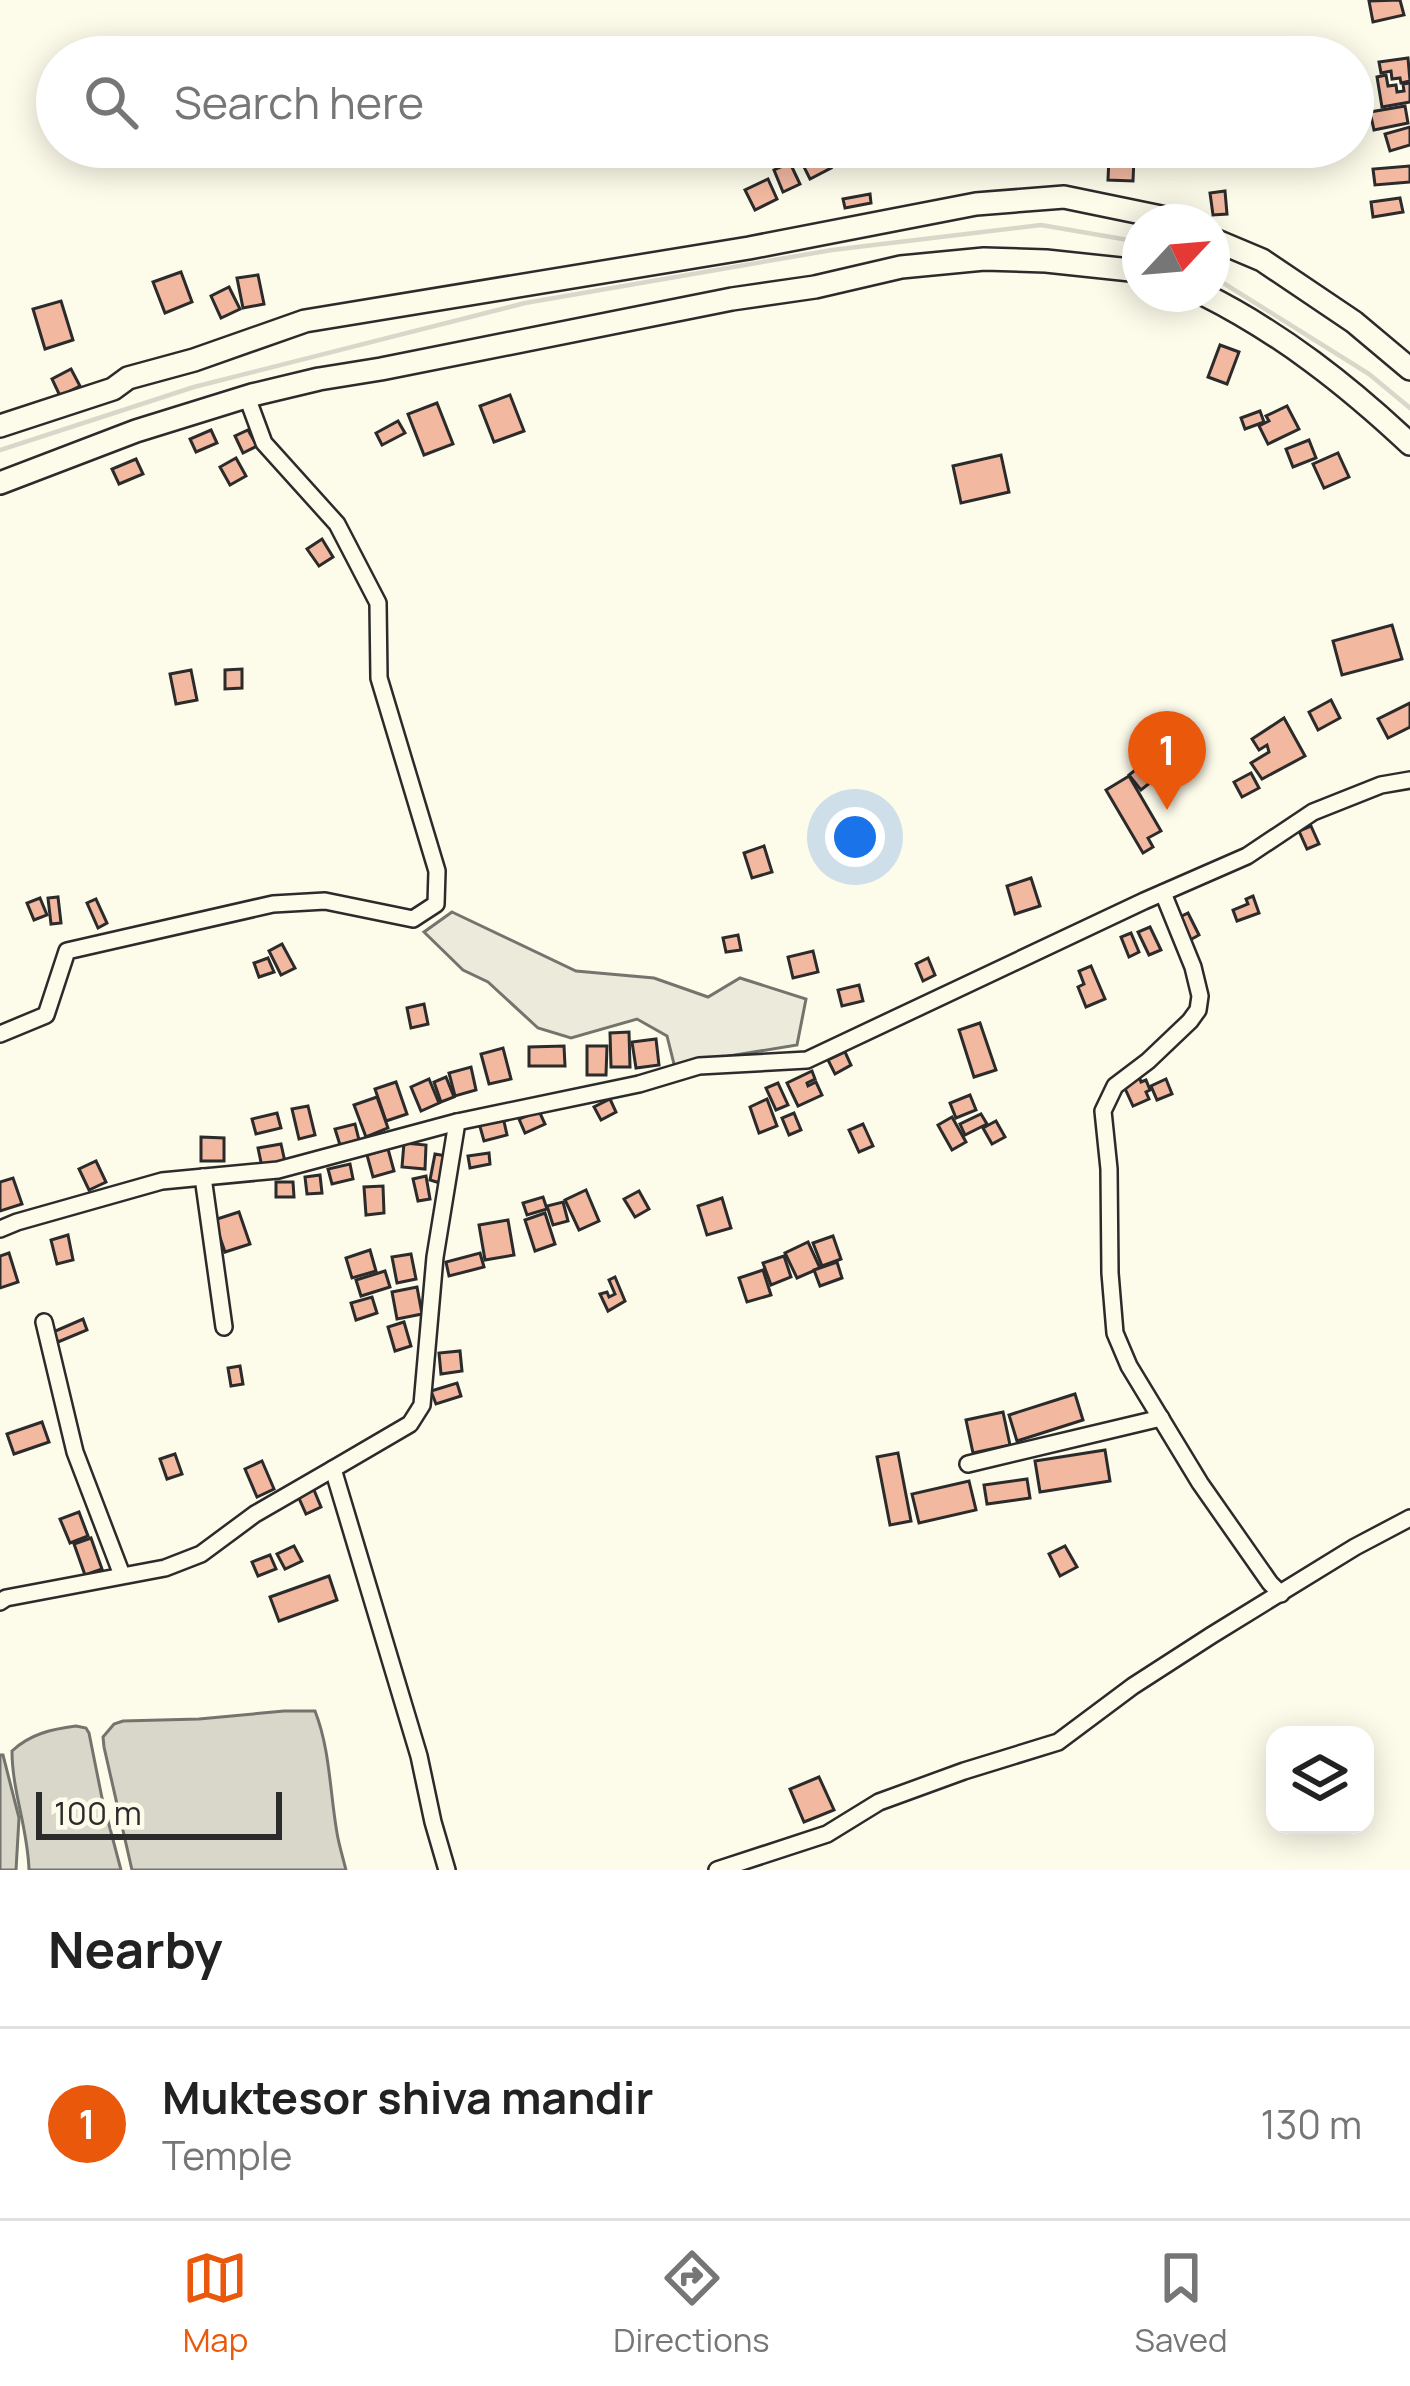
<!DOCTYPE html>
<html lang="en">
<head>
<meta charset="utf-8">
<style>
  body { margin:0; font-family:Manrope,sans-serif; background:#f6f6f6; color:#222 }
  .controls { position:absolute; right:36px; bottom:36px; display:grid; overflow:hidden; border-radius:24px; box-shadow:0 6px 30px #0003 }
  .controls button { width:108px; height:108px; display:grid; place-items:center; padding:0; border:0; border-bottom:3px solid #e0e0e0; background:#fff; color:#222; font:60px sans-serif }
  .compass { position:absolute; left:1122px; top:204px; width:108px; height:108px; border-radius:50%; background:#fff; box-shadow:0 6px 30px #0003; rotate:64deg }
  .scale { position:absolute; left:36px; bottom:30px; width:246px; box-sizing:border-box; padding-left:12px; border:6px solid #2b2b2b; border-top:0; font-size:33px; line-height:42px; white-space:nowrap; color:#2b2b2b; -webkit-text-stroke:9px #fdfbea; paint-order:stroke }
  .you { position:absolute; left:855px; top:837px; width:42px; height:42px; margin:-30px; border:9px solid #fff; border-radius:50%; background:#1a73e8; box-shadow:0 0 0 18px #1a73e833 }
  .badge { display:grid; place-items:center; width:78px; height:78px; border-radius:50%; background:#ea580c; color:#fff; font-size:39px; font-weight:700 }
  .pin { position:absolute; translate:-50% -99px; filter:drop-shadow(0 3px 6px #0008) }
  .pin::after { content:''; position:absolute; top:63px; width:42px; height:36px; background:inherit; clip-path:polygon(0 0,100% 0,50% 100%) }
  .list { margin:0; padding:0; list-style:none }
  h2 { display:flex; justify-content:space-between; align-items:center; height:156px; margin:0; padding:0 48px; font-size:51px }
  h2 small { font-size:39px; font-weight:400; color:#767676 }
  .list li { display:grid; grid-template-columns:78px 1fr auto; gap:36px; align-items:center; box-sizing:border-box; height:192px; padding:0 48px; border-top:3px solid #e0e0e0 }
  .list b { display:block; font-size:45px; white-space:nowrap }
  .list p { margin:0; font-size:39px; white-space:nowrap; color:#767676 }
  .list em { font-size:39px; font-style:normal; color:#767676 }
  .icon { flex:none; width:66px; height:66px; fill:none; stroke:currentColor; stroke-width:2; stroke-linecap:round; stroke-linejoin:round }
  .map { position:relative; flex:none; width:1410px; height:1870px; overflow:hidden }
  .search { position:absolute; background:#fff; box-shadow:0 6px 30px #0003; left:36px; right:36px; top:36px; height:132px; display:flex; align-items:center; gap:30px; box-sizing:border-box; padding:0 42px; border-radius:66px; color:#767676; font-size:45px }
  .sheet { height:348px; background:#fff }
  nav { display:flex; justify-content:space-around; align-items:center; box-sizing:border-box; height:168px; border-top:3px solid #e0e0e0; background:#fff; font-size:33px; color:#767676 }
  nav a { display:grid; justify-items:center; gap:6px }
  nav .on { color:#ea580c }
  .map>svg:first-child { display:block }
</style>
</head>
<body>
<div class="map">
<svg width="1410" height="1870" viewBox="0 0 1410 1870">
  <rect width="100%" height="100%" fill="#fdfbea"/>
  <path fill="#ecebdb" stroke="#74746e" stroke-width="3" d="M452,912L576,971L654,978L708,997L740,978L806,999L797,1045L729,1056L675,1068L667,1036L637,1019L571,1038L538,1028L488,982L463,970L424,932Z"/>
  <g fill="#d8d7c9" stroke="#74746e" stroke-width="3">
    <path d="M284,1711H315C330,1749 330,1793 337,1833C339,1845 343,1858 346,1870H132L104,1747L103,1737L114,1724L123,1721L199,1719Z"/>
    <path d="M76,1726L86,1728L89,1733L102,1798L121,1870H29C28,1829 12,1791 12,1751C30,1734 52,1729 76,1726Z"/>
    <path d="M0,1755H3L19,1818L16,1870H0Z"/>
  </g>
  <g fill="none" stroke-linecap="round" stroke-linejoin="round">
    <g stroke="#d8d7c9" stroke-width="4.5">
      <path d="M1212,276L1369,374L1410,408"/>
      <path d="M0,450L194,387L525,303L832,250L1041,225L1140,242"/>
    </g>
  </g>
  <g fill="#f2b8a0" stroke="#2b2b2b" stroke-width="3">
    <path d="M1400,0L1404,15L1373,22L1369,1Z"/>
    <path d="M1252,45L1254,57H1224L1223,53Z"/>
    <path d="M1408,58L1410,81L1401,83L1400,78L1392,79L1391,71L1381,73L1379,62Z"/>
    <path d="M1386,75L1388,86L1396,85L1397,92L1404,91L1403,84L1410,83V102L1382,107L1377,77Z"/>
    <path d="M1405,106L1408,123L1374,130L1370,112Z"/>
    <path d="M1410,127V145L1390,151L1385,134Z"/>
    <path d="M813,147H820L831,168L810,179L798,155Z"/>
    <path d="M1109,157L1134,158L1133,181L1108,180Z"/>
    <path d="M790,163L800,184L783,192L774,170Z"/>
    <path d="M1410,166V182L1375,185L1373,169Z"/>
    <path d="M768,179L777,199L755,210L745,190Z"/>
    <path d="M1225,191L1227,214L1213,215L1210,193Z"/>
    <path d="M870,194L871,203L845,208L843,199Z"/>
    <path d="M1400,198L1403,212L1373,217L1371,202Z"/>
    <path d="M181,272L192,302L165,313L153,282Z"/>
    <path d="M258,275L264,304L243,308L237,278Z"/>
    <path d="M229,287L240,309L221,318L211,296Z"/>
    <path d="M61,301L73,340L45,349L33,309Z"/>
    <path d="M1220,345L1239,352L1227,384L1208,377Z"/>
    <path d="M71,369L80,386L60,396L52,379Z"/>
    <path d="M510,395L524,431L494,442L480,406Z"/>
    <path d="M437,403L453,444L424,455L408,414Z"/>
    <path d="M1287,406L1299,429L1268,444L1259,426L1269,421L1266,416Z"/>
    <path d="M1260,411L1264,422L1245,429L1241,418Z"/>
    <path d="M398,421L405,433L382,445L376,433Z"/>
    <path d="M211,430L217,443L196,452L190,439Z"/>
    <path d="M248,430L257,446L243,453L235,436Z"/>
    <path d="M1309,440L1316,458L1293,467L1286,449Z"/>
    <path d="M1338,453L1349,477L1324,488L1313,464Z"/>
    <path d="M1001,455L1009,492L961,503L953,466Z"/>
    <path d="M236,458L246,476L230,485L220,467Z"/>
    <path d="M136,459L143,474L119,484L112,469Z"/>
    <path d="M322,539L333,557L319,566L307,549Z"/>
    <path d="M1392,625L1402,659L1342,675L1333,641Z"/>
    <path d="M242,669V688L225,689V670Z"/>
    <path d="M191,670L197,700L176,704L170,674Z"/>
    <path d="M1331,700L1340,718L1318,730L1309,712Z"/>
    <path d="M1410,703V727L1388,738L1378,719Z"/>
    <path d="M1284,718L1305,756L1262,779L1251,763L1269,752L1267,745L1259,750L1252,739Z"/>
    <path d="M1149,759L1161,774L1141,790L1129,775Z"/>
    <path d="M1251,773L1259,788L1242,797L1234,782Z"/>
    <path d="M1129,776L1161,831L1148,838L1153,847L1143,853L1106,790Z"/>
    <path d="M1311,826L1319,844L1307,849L1299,831Z"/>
    <path d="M764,846L772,872L752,878L744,853Z"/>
    <path d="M1031,878L1040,906L1015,914L1007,886Z"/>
    <path d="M1253,896L1259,913L1237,921L1233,910L1248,904L1246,899Z"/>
    <path d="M58,897L61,923L51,924L48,898Z"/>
    <path d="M40,898L47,915L34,920L27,903Z"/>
    <path d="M96,899L107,923L98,928L87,903Z"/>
    <path d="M1188,913L1199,935L1190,940L1178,918Z"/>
    <path d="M1150,927L1161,950L1149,955L1138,932Z"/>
    <path d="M1131,933L1139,952L1129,957L1121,937Z"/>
    <path d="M738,935L741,950L726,952L723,938Z"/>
    <path d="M282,944L295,968L281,975L269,951Z"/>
    <path d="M813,951L818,972L793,978L788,957Z"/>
    <path d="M268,958L274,972L259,977L254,963Z"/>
    <path d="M928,958L935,975L923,981L916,964Z"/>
    <path d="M1091,966L1105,999L1086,1007L1078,987L1084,984L1079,971Z"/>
    <path d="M859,985L863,1001L842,1006L838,990Z"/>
    <path d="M424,1004L428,1024L411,1028L407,1008Z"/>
    <path d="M980,1023L996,1070L974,1077L959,1030Z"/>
    <path d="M629,1032L630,1067H611L610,1033Z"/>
    <path d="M656,1039L659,1065L636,1068L632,1042Z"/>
    <path d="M564,1046L565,1066H529V1047Z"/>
    <path d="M587,1046H607L606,1075H587Z"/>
    <path d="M503,1048L511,1079L489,1084L481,1054Z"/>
    <path d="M845,1052L851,1065L835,1074L828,1060Z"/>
    <path d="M471,1067L476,1090L455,1096L449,1073Z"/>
    <path d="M812,1071L815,1079L807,1083L808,1086L816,1082L822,1095L798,1106L787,1083Z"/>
    <path d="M1139,1076L1141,1082L1146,1080L1150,1090L1146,1092L1149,1099L1133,1106L1123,1084Z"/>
    <path d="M446,1077L454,1097L441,1102L434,1082Z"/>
    <path d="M429,1079L439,1103L421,1111L411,1087Z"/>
    <path d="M1166,1079L1172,1094L1157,1100L1151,1086Z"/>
    <path d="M396,1082L407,1114L386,1121L375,1089Z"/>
    <path d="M778,1083L788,1105L776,1110L766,1088Z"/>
    <path d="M970,1095L976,1110L956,1118L950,1103Z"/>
    <path d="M377,1097L388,1128L366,1137L354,1105Z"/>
    <path d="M610,1099L616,1112L601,1120L594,1107Z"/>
    <path d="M767,1099L777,1126L759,1133L750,1107Z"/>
    <path d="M308,1106L315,1135L299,1139L292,1109Z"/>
    <path d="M539,1111L545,1124L525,1133L519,1119Z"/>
    <path d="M277,1113L281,1128L256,1134L252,1119Z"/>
    <path d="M794,1113L801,1130L789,1135L782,1118Z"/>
    <path d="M981,1114L987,1124L965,1135L960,1124Z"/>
    <path d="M503,1117L507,1135L484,1141L479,1123Z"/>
    <path d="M952,1117L966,1142L952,1150L938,1125Z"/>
    <path d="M996,1121L1005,1137L992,1144L983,1128Z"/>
    <path d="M355,1124L359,1140L340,1145L335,1129Z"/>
    <path d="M863,1124L873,1146L859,1152L849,1130Z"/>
    <path d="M201,1137L224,1138V1161H201Z"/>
    <path d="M404,1143L426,1145L425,1169L402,1167Z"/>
    <path d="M281,1144L285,1162L262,1167L258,1148Z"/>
    <path d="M388,1149L394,1171L373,1177L367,1155Z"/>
    <path d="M489,1153L490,1164L470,1168L468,1156Z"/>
    <path d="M435,1154L446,1156L440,1183L430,1180Z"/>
    <path d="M96,1161L106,1182L89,1190L79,1169Z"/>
    <path d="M350,1164L353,1179L332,1184L328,1169Z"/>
    <path d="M320,1175L322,1193L307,1194L305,1177Z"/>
    <path d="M426,1176L430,1199L418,1201L413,1179Z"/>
    <path d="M13,1178L22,1204L0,1211V1182Z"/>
    <path d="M276,1182H293L294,1197H276Z"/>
    <path d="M383,1186L384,1213L366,1215L364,1187Z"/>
    <path d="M586,1190L599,1221L579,1230L565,1200Z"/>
    <path d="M639,1191L649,1209L635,1217L624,1199Z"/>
    <path d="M543,1197L547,1209L527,1215L523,1203Z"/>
    <path d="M722,1198L731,1228L707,1235L698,1206Z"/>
    <path d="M563,1202L568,1221L553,1225L547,1206Z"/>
    <path d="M239,1212L250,1244L225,1252L214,1220Z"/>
    <path d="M545,1213L555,1244L535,1251L525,1220Z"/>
    <path d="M508,1220L514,1255L485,1260L479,1225Z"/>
    <path d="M68,1235L73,1260L57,1264L51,1240Z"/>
    <path d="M833,1236L841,1259L822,1266L813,1243Z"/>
    <path d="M808,1242L820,1268L797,1278L785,1253Z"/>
    <path d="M370,1250L376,1271L352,1278L346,1258Z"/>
    <path d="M9,1253L18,1282L0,1288V1256Z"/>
    <path d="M480,1253L484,1267L449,1276L446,1262Z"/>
    <path d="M411,1254L416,1279L397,1283L392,1257Z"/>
    <path d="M784,1256L791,1277L771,1285L763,1263Z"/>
    <path d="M837,1262L842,1278L820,1286L814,1270Z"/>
    <path d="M763,1270L771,1295L747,1302L739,1278Z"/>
    <path d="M385,1271L390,1287L361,1296L356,1280Z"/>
    <path d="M615,1277L625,1301L608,1311L600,1294L607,1292L609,1297L615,1294L609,1280Z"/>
    <path d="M417,1287L422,1314L397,1319L392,1292Z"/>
    <path d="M372,1297L377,1313L356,1320L351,1303Z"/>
    <path d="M83,1319L87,1330L58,1342L53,1332Z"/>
    <path d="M404,1322L411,1346L395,1351L388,1327Z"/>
    <path d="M460,1351L462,1371L441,1374L439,1353Z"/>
    <path d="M240,1366L243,1384L231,1386L228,1368Z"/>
    <path d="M457,1383L461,1396L436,1404L431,1391Z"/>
    <path d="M1075,1394L1083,1420L1017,1441L1009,1415Z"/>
    <path d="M1003,1412L1010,1445L973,1453L966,1420Z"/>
    <path d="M42,1422L49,1442L14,1454L7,1434Z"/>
    <path d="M1105,1450L1110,1481L1040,1492L1035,1461Z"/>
    <path d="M898,1453L911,1521L890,1525L877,1457Z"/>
    <path d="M175,1454L182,1474L167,1479L160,1459Z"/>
    <path d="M262,1461L274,1489L257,1497L245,1469Z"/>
    <path d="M1027,1479L1030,1498L987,1504L984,1485Z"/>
    <path d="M969,1481L976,1510L919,1523L912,1494Z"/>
    <path d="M314,1490L321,1507L306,1514L298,1496Z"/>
    <path d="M79,1512L88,1536L70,1543L60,1519Z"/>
    <path d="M91,1538L102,1569L85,1575L74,1544Z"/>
    <path d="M294,1546L302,1561L285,1569L277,1554Z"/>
    <path d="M1065,1546L1077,1567L1060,1576L1049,1554Z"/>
    <path d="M270,1555L276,1569L258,1576L252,1562Z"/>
    <path d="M329,1576L337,1600L279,1621L270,1597Z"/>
    <path d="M819,1777L834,1810L804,1822L790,1789Z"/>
  </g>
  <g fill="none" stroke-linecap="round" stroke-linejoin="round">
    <defs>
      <g id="minor">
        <path d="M1163,893L1193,967L1200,996L1198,1010L1190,1021L1148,1061L1115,1086L1103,1111L1109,1169L1110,1273L1115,1333L1129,1366L1200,1483L1270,1583L1281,1594"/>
        <path d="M0,1034L46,1015L67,951L273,904L325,901L413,919L436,904L437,871L379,678L378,603L337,524L264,443L247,397"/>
        <path d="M203,1177L224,1327"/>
        <path d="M0,1229L17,1222L162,1181L278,1170L457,1122"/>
        <path d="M44,1322L75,1452L122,1575"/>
        <path d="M968,1464L1161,1418"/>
        <path d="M0,1602L6,1598L165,1568L201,1554L255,1514L333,1469"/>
        <path d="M447,1870L433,1822L419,1756L333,1469L410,1424L422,1405L435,1257L457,1122L639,1084L699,1066L807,1060L1144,901L1247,856L1313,812L1381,785L1410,780"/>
        <path d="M717,1870L827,1834L879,1802L964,1771L1058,1742L1133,1686L1212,1635L1355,1547L1410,1518"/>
      </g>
      <g id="secondary">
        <path d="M1212,239L1262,260L1354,322L1410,369"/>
        <path d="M1203,294C1281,333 1347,385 1410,444"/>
        <path d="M0,426L113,389L128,378L194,360L305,321L749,248L976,204L1064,197L1161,217L1173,222"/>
        <path d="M0,483L136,431L252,395L319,379L381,369L732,299L815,287L901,267L984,259L1046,261L1140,271"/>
      </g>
    </defs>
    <use href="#minor" stroke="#2b2b2b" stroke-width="20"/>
    <use href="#secondary" stroke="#2b2b2b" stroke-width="26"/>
    <use href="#minor" stroke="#fdfbea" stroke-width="15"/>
    <use href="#secondary" stroke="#fdfbea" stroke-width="21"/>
  </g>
</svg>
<div class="controls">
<button><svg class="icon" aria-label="layers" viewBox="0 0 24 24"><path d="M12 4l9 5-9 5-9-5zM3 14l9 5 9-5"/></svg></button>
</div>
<svg class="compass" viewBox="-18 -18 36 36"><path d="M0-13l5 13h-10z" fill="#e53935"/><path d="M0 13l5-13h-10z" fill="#767676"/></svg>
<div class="scale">100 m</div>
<div class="you"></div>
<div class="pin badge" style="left:1167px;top:810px">1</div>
<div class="search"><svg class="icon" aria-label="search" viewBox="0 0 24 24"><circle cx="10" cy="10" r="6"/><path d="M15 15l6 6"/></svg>Search here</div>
</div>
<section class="sheet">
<h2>Nearby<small></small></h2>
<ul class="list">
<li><span class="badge">1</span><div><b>Muktesor shiva mandir</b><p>Temple</p></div><em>130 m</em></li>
</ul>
</section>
<nav>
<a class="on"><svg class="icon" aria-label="map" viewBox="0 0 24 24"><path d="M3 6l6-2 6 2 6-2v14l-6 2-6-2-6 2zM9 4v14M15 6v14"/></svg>Map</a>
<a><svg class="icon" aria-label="directions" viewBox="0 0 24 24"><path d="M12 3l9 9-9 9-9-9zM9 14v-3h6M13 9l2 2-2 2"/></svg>Directions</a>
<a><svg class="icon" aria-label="saved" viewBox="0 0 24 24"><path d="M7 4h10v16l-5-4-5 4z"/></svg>Saved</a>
</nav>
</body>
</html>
